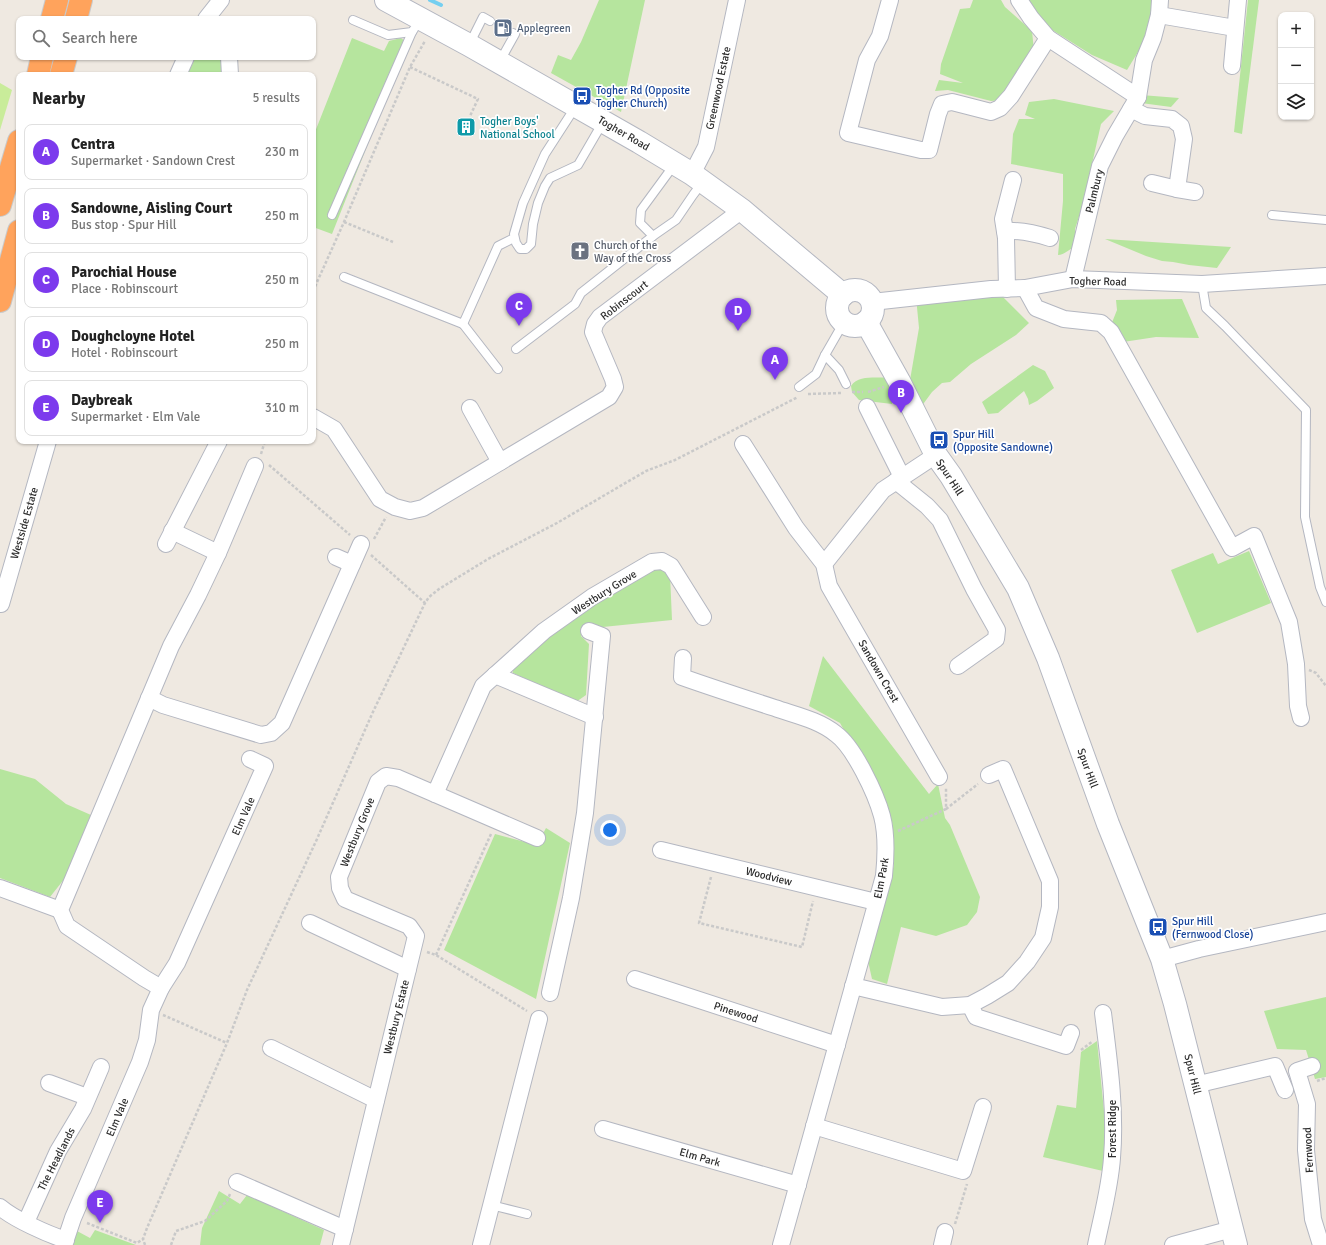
<!DOCTYPE html>
<html lang="en">
<head>
<meta charset="utf-8">
<style>
  body { margin:0; font-family:Signika,sans-serif; background:#f2f2f2; color:#222 }
  .controls { position:absolute; right:12px; top:12px; display:grid; overflow:hidden; border-radius:8px; box-shadow:0 1px 3px #0004 }
  .controls button { width:36px; height:36px; display:grid; place-items:center; padding:0; border:0; border-bottom:1px solid #e0e0e0; background:#fff; color:#222; font:20px sans-serif }
  .you { position:absolute; left:610px; top:830px; width:14px; height:14px; margin:-10px; border:3px solid #fff; border-radius:50%; background:#1a73e8; box-shadow:0 0 0 6px #1a73e833 }
  .badge { display:grid; place-items:center; width:26px; height:26px; border-radius:50%; background:#7c3aed; color:#fff; font-size:13px; font-weight:700 }
  .pin { position:absolute; translate:-50% -33px; filter:drop-shadow(0 1px 2px #0008) }
  .pin::after { content:''; position:absolute; top:21px; width:14px; height:12px; background:inherit; clip-path:polygon(0 0,100% 0,50% 100%) }
  .list { margin:0; padding:0; list-style:none }
  h2 { display:flex; justify-content:space-between; align-items:center; height:52px; margin:0; padding:0 16px; font-size:17px }
  h2 small { font-size:13px; font-weight:400; color:#767676 }
  .list li { display:grid; grid-template-columns:26px 1fr auto; gap:12px; align-items:center; box-sizing:border-box; height:56px; margin:0 8px 8px; padding:0 8px; border:1px solid #e0e0e0; border-radius:8px }
  .list b { display:block; font-size:15px; white-space:nowrap }
  .list p { margin:0; font-size:13px; white-space:nowrap; color:#767676 }
  .list em { font-size:13px; font-style:normal; color:#767676 }
  .icon { flex:none; width:22px; height:22px; fill:none; stroke:currentColor; stroke-width:2; stroke-linecap:round; stroke-linejoin:round }
  .map { position:relative; flex:none; width:1326px; height:1245px; overflow:hidden }
  .search { position:absolute; background:#fff; box-shadow:0 1px 3px #0004; left:16px; top:16px; width:300px; height:44px; display:flex; align-items:center; gap:10px; box-sizing:border-box; padding:0 14px; border-radius:8px; color:#767676; font-size:15px }
  .panel { position:absolute; background:#fff; box-shadow:0 1px 3px #0004; left:16px; top:72px; width:300px; height:372px; border-radius:8px }
  .map>svg:first-child { display:block }
</style>
</head>
<body>
<div class="map">
<svg width="1326" height="1245" viewBox="0 0 1326 1245">
  <rect width="100%" height="100%" fill="#efe9e1"/>
  <g fill="#b6e59e">
    <path d="M599,0H645L621,112L551,73L558,55L571,60L581,42Z"/>
    <path d="M973,0H1001L1005,7L1032,31L1034,51L1001,100L991,101L948,90L935,91L939,80L963,83L940,74L941,64L960,9L970,8Z"/>
    <path d="M1026,0H1153L1149,34L1127,70L1092,55L1049,28Z"/>
    <path d="M1248,0H1259L1242,134L1234,132Z"/>
    <path d="M352,38L384,51L389,41L401,38L411,46L397,71L332,234L313,227V137Z"/>
    <path d="M195,57H222L223,62L221,75H187Z"/>
    <path d="M1141,95L1179,98L1171,107L1141,103Z"/>
    <path d="M1054,99L1114,111L1101,124L1083,204L1075,229L1076,246C1071,248 1064,255 1058,255L1063,201V174L1011,164L1013,134L1019,119H1035L1025,115L1029,102Z"/>
    <path d="M1105,239L1231,247L1217,268L1189,265L1173,262L1162,261L1146,256Z"/>
    <path d="M990,295L1003,297L1029,323L1016,335L971,364L950,382L942,383L932,392L921,407L910,380L919,328L916,297Z"/>
    <path d="M1182,299L1199,338L1156,337L1123,342L1111,325L1117,310L1116,300Z"/>
    <path d="M1033,365L1045,371L1054,388L1037,401L1029,405L1028,399L1024,391L998,413L988,414L982,402Z"/>
    <path d="M890,377L896,389L892,404L859,400L852,392L851,386C859,374 877,379 890,377Z"/>
    <path d="M1249,551L1271,603L1197,633L1171,570L1213,553L1218,564Z"/>
    <path d="M654,566L670,574L672,620L583,629L581,636L589,644L586,695L576,702L513,673L512,666L546,632Z"/>
    <path d="M823,656L929,794L938,784L945,818L950,825L980,897L977,912L967,925L936,936L901,927L887,984L872,979L868,961L894,865L892,821L873,781L840,723L809,706Z"/>
    <path d="M0,769L35,779L66,804L91,815L65,878L50,897L0,878Z"/>
    <path d="M546,828L570,843L536,999L444,950L495,834L537,845Z"/>
    <path d="M1326,997V1077L1315,1079L1306,1050L1277,1049L1264,1011Z"/>
    <path d="M1097,1041L1106,1131L1103,1171L1043,1157L1057,1105L1076,1108L1081,1052Z"/>
    <path d="M219,1191L240,1204L247,1195L324,1230L320,1245H200L202,1228Z"/>
    <path d="M95,1230L136,1245H73L77,1231L90,1238Z"/>
  </g>
  <path fill="#c9ec9a" d="M0,83L12,90L0,130Z"/>
  <g fill="none" stroke-linecap="round" stroke-linejoin="round">
    <path stroke="#75cff0" stroke-width="4" d="M430,0L441,5"/>
    <defs>
      <g id="lane">
        <path d="M353,20L388,35L412,32L414,29"/>
        <path d="M469,45L483,17L490,21"/>
        <path d="M500,61L515,34L513,33"/>
        <path d="M576,106L545,154L523,203L514,234L516,243L520,249H526L531,244L533,224L538,203L545,186L550,178L578,165L603,122"/>
        <path d="M332,215L412,32"/>
        <path d="M1272,215L1326,220"/>
        <path d="M653,236L640,223L641,210L674,165"/>
        <path d="M344,277L463,324L498,246L514,238"/>
        <path d="M1202,284L1206,308L1225,326L1306,410L1305,517L1320,587L1326,602"/>
        <path d="M463,324L498,369"/>
        <path d="M516,349L575,304L581,293L653,236L676,220L693,195L702,183"/>
        <path d="M825,355L839,370L846,384"/>
        <path d="M799,387L816,374L825,355L844,322"/>
        <path d="M491,1205L527,1214"/>
      </g>
      <g id="street">
        <path d="M890,0L880,36L867,60L848,133L921,150H929L938,114L942,104L952,102L991,112L1000,108L1011,96L1048,38"/>
        <path d="M1019,0L1031,18L1048,38L1138,97"/>
        <path d="M1159,15L1235,28"/>
        <path d="M206,19L221,0"/>
        <path d="M229,57L230,75"/>
        <path d="M1232,66L1238,0"/>
        <path d="M178,75L186,57"/>
        <path d="M1131,109L1145,116L1172,119L1181,126L1184,139L1177,189"/>
        <path d="M692,174L706,147L737,0"/>
        <path d="M1152,183L1177,189L1195,192"/>
        <path d="M1005,231C1021,230 1034,233 1050,238"/>
        <path d="M1073,279L1100,166L1115,136L1138,97L1144,60L1153,38L1159,15L1160,0"/>
        <path d="M1025,288L1036,308L1064,319L1101,323L1111,332L1232,548L1254,536L1289,622L1296,664L1298,706L1301,718"/>
        <path d="M1007,289L1006,238L1003,219L1013,180"/>
        <path d="M872,302L991,289L1025,288L1073,279L1202,284L1326,276"/>
        <path d="M867,407L902,477"/>
        <path d="M470,408L500,462"/>
        <path d="M313,417L334,429L380,499L395,507L410,511L423,508L609,397L615,387L613,379L593,332L595,324L600,317L742,210"/>
        <path d="M743,444L796,528L824,564L829,586L939,777"/>
        <path d="M896,481L927,506L940,520L974,589L997,630L996,639L958,666"/>
        <path d="M172,531L218,553"/>
        <path d="M166,544L219,441"/>
        <path d="M336,557L352,564"/>
        <path d="M824,564L883,490L936,455"/>
        <path d="M1,604L48,441"/>
        <path d="M683,658L682,677C713,688 744,698 775,708C795,715 819,720 836,734C854,747 876,794 882,816C887,835 886,856 884,876L781,1245"/>
        <path d="M495,675L595,717"/>
        <path d="M149,698L163,705L261,735L271,733L282,723L361,544"/>
        <path d="M435,794L483,686L544,631L592,597L652,562L662,561L671,566L703,617"/>
        <path d="M661,850L876,902"/>
        <path d="M0,888L60,910"/>
        <path d="M310,923L408,969"/>
        <path d="M1162,959L1199,949L1326,922"/>
        <path d="M635,979L837,1045"/>
        <path d="M853,986L942,1007L970,1005L987,996L1008,983L1027,962L1043,938L1050,907V881L1003,769L989,775"/>
        <path d="M161,988L177,963L265,766L250,759"/>
        <path d="M550,993L571,898L585,813L602,636L589,631"/>
        <path d="M970,1005L976,1017L1066,1046L1071,1033"/>
        <path d="M271,1048L376,1100"/>
        <path d="M1312,1066L1297,1071L1307,1104L1306,1150L1313,1219L1321,1245"/>
        <path d="M49,1083L87,1097"/>
        <path d="M1195,1085L1275,1066L1285,1090"/>
        <path d="M814,1126L963,1171L983,1107"/>
        <path d="M603,1129L798,1185"/>
        <path d="M237,1182L345,1229"/>
        <path d="M0,1207C14,1219 47,1234 66,1240"/>
        <path d="M26,1222L58,1151L83,1109L101,1067"/>
        <path d="M64,1245L73,1218L140,1062L147,1040L151,1010L161,988L144,978L67,926L60,910L171,646L198,595L218,553L255,466"/>
        <path d="M341,1245L416,936L409,926L345,899L340,888L339,877L378,782L386,776L398,778L537,838"/>
        <path d="M481,1245L539,1019"/>
        <path d="M942,1245L945,1232"/>
        <path d="M1096,1245C1102,1216 1110,1187 1112,1158C1116,1110 1109,1061 1103,1013"/>
        <path d="M1173,1245L1232,1229"/>
      </g>
      <g id="secondary">
        <path d="M386,0L469,45L639,142L692,174L742,210L843,295"/>
        <circle cx="855" cy="308" r="18"/>
        <path d="M866,322L899,381L936,455L951,476L1018,588L1048,658L1108,824L1162,959L1175,1004L1236,1245"/>
      </g>
      <g id="highway">
        <path d="M52,19L57,0"/>
        <path d="M76,19L81,0"/>
        <path d="M38,75L42,57"/>
        <path d="M61,75L66,57"/>
        <path d="M0,205L19,141"/>
        <path d="M0,301L19,231"/>
      </g>
    </defs>
    <use href="#lane" stroke="#b4b7c1" stroke-width="10"/>
    <use href="#street" stroke="#b4b7c1" stroke-width="18"/>
    <use href="#secondary" stroke="#b4b7c1" stroke-width="24"/>
    <use href="#highway" stroke="#c9c9c9" stroke-width="24"/>
    <g stroke="#c9c9c9" stroke-width="2.5" stroke-dasharray="3 2" stroke-linecap="butt">
      <path d="M410,67L478,99L470,116"/>
      <path d="M344,222L393,242"/>
      <path d="M313,291L344,222L410,67L425,41"/>
      <path d="M852,392H863"/>
      <path d="M868,392L884,387"/>
      <path d="M808,394L841,393"/>
      <path d="M261,454L265,441"/>
      <path d="M269,465L350,535"/>
      <path d="M374,539L386,517"/>
      <path d="M371,555L425,603"/>
      <path d="M1309,670L1316,673L1326,686"/>
      <path d="M946,809L978,784"/>
      <path d="M898,831L946,809V788"/>
      <path d="M711,877L699,923L802,947L813,901"/>
      <path d="M427,952L436,955L527,1011"/>
      <path d="M436,955L491,834"/>
      <path d="M163,1015L227,1043"/>
      <path d="M1081,1050L1093,1041"/>
      <path d="M1317,1081L1326,1078"/>
      <path d="M87,1223L137,1243L143,1239"/>
      <path d="M955,1224L967,1184"/>
      <path d="M145,1245L143,1239L147,1228L227,1043L247,990L317,839L372,714L425,603L429,597L439,589L488,559L557,523L646,471L675,460L798,397"/>
      <path d="M171,1245L176,1231L205,1221L227,1201L230,1194"/>
    </g>
    <use href="#lane" stroke="#fff" stroke-width="8"/>
    <use href="#street" stroke="#fff" stroke-width="16"/>
    <use href="#secondary" stroke="#fff" stroke-width="22"/>
    <use href="#highway" stroke="#ffa35c" stroke-width="22"/>
  </g>
  <defs>
    <symbol id="fuel-square" viewBox="-11 -11 22 22"><rect x="-9" y="-9" width="18" height="18" rx="4" fill="#5c6f8a" stroke="#fff"/><path d="M-5.5-6h7V0h2V4h1.3V-2.5L3-4.5l.8-.8L6-3V5H2.5V1h-1V6h-7ZM-4.2-4.7v3.2H.2V-4.7Z" fill="#fff"/></symbol>
    <symbol id="bus-square" viewBox="-11 -11 22 22"><rect x="-9" y="-9" width="18" height="18" rx="4" fill="#1a4fb4" stroke="#fff"/><path d="M-5-6H5V4H4V6H2V4H-2V6H-4V4H-5ZM-3.5-4V0h7V-4ZM-3.5 1.2v1.5H-2V1.2ZM2 1.2v1.5H3.5V1.2Z" fill="#fff"/></symbol>
    <symbol id="building-square" viewBox="-11 -11 22 22"><rect x="-9" y="-9" width="18" height="18" rx="4" fill="#0f9aa8" stroke="#fff"/><path d="M-4-6H4V6H1V3H-1V6H-4ZM-2.5-4.3h1.7v1.8h-1.7ZM.8-4.3h1.7v1.8H.8ZM-2.5-1h1.7V.8h-1.7ZM.8-1h1.7V.8H.8Z" fill="#fff"/></symbol>
    <symbol id="church-square" viewBox="-11 -11 22 22"><rect x="-9" y="-9" width="18" height="18" rx="4" fill="#6b7280" stroke="#fff"/><path d="M-1.2-6h2.4v3.5h3.3v2.4h-3.3V6h-2.4V-.1h-3.3v-2.4h3.3Z" fill="#fff"/></symbol>
  </defs>
  <g fill-rule="evenodd">
    <use href="#fuel-square" x="492" y="17" width="22" height="22"/>
    <use href="#bus-square" x="571" y="85" width="22" height="22"/>
    <use href="#building-square" x="455" y="116" width="22" height="22"/>
    <use href="#church-square" x="569" y="240" width="22" height="22"/>
    <use href="#bus-square" x="928" y="429" width="22" height="22"/>
    <use href="#bus-square" x="1147" y="916" width="22" height="22"/>
  </g>
  <g text-anchor="middle" stroke-width="3.5" stroke-linejoin="round" paint-order="stroke">
    <g font-size="11" fill="#4e5e75" stroke="#fff" text-anchor="start">
      <text x="517" y="32">Applegreen</text>
    </g>
    <g font-size="11" fill="#2e2e2e" stroke="#fff">
      <text transform="translate(718 88) rotate(-78)" y="4">Greenwood Estate</text>
      <text transform="translate(624 133) rotate(30)" y="4">Togher Road</text>
      <text transform="translate(1094 191) rotate(-76)" y="4">Palmbury</text>
      <text transform="translate(1098 281) rotate(1)" y="4">Togher Road</text>
      <text transform="translate(624 300) rotate(-38)" y="4">Robinscourt</text>
      <text transform="translate(950 477) rotate(57)" y="4">Spur Hill</text>
      <text transform="translate(24 523) rotate(-74)" y="4">Westside Estate</text>
      <text transform="translate(604 592) rotate(-32)" y="4">Westbury Grove</text>
      <text transform="translate(879 671) rotate(60)" y="4">Sandown Crest</text>
      <text transform="translate(1088 768) rotate(70)" y="4">Spur Hill</text>
      <text transform="translate(243 816) rotate(-66)" y="4">Elm Vale</text>
      <text transform="translate(357 832) rotate(-68)" y="4">Westbury Grove</text>
      <text transform="translate(769 876) rotate(14)" y="4">Woodview</text>
      <text transform="translate(881 878) rotate(-79)" y="4">Elm Park</text>
      <text transform="translate(736 1012) rotate(18)" y="4">Pinewood</text>
      <text transform="translate(396 1017) rotate(-76)" y="4">Westbury Estate</text>
      <text transform="translate(1193 1074) rotate(76)" y="4">Spur Hill</text>
      <text transform="translate(117 1117) rotate(-67)" y="4">Elm Vale</text>
      <text transform="translate(1112 1129) rotate(-90)" y="4">Forest Ridge</text>
      <text transform="translate(1308 1150) rotate(-93)" y="4">Fernwood</text>
      <text transform="translate(700 1157) rotate(16)" y="4">Elm Park</text>
      <text transform="translate(56 1159) rotate(-63)" y="4">The Headlands</text>
    </g>
    <g font-size="11" fill="#164399" stroke="#fff" text-anchor="start">
      <text x="596" y="94">Togher Rd (Opposite<tspan x="596" dy="13">Togher Church)</tspan></text>
      <text x="953" y="438">Spur Hill<tspan x="953" dy="13">(Opposite Sandowne)</tspan></text>
      <text x="1172" y="925">Spur Hill<tspan x="1172" dy="13">(Fernwood Close)</tspan></text>
    </g>
    <g font-size="11" fill="#0d838f" stroke="#fff" text-anchor="start">
      <text x="480" y="125">Togher Boys'<tspan x="480" dy="13">National School</tspan></text>
    </g>
    <g font-size="11" fill="#5b616d" stroke="#fff" text-anchor="start">
      <text x="594" y="249">Church of the<tspan x="594" dy="13">Way of the Cross</tspan></text>
    </g>
  </g>
</svg>
<div class="controls">
<button>+</button>
<button>−</button>
<button><svg class="icon" aria-label="layers" viewBox="0 0 24 24"><path d="M12 4l9 5-9 5-9-5zM3 14l9 5 9-5"/></svg></button>
</div>
<div class="you"></div>
<div class="pin badge" style="left:775px;top:380px">A</div>
<div class="pin badge" style="left:901px;top:413px">B</div>
<div class="pin badge" style="left:519px;top:326px">C</div>
<div class="pin badge" style="left:738px;top:331px">D</div>
<div class="pin badge" style="left:100px;top:1223px">E</div>
<div class="search"><svg class="icon" aria-label="search" viewBox="0 0 24 24"><circle cx="10" cy="10" r="6"/><path d="M15 15l6 6"/></svg>Search here</div>
<section class="panel">
<h2>Nearby<small>5 results</small></h2>
<ul class="list">
<li><span class="badge">A</span><div><b>Centra</b><p>Supermarket · Sandown Crest</p></div><em>230 m</em></li>
<li><span class="badge">B</span><div><b>Sandowne, Aisling Court</b><p>Bus stop · Spur Hill</p></div><em>250 m</em></li>
<li><span class="badge">C</span><div><b>Parochial House</b><p>Place · Robinscourt</p></div><em>250 m</em></li>
<li><span class="badge">D</span><div><b>Doughcloyne Hotel</b><p>Hotel · Robinscourt</p></div><em>250 m</em></li>
<li><span class="badge">E</span><div><b>Daybreak</b><p>Supermarket · Elm Vale</p></div><em>310 m</em></li>
</ul>
</section>
</div>
</body>
</html>
